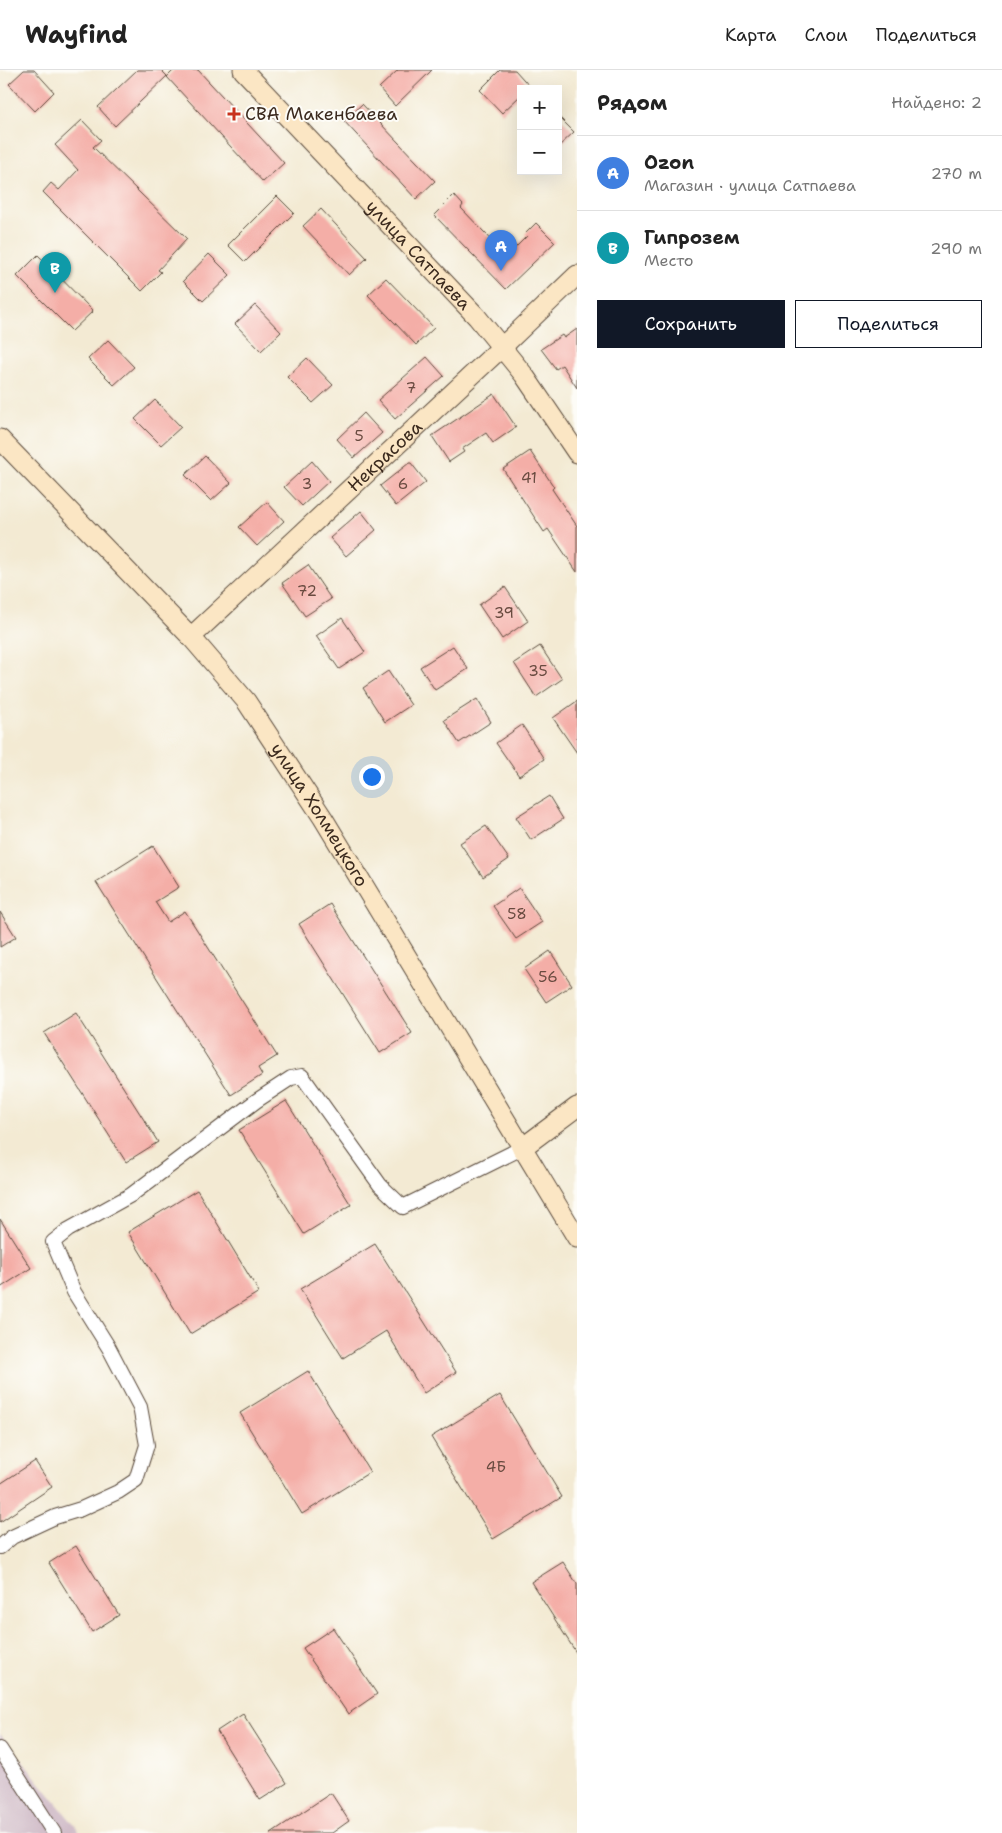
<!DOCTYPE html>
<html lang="ru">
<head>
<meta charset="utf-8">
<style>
  body { margin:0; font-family:"Shantell Sans",sans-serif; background:#f2f2f2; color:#222 }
  .controls { position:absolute; right:15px; top:15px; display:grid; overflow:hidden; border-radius:0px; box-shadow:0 5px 20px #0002 }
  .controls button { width:45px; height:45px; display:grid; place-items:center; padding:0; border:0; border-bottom:1px solid #e0e0e0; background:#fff; color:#222; font:25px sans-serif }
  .you { position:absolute; left:371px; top:706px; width:18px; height:18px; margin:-12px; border:4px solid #fff; border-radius:50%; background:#1a73e8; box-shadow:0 0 0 8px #1a73e833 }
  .badge { display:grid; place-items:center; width:32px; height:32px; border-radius:50%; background:#111827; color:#fff; font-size:16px; font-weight:700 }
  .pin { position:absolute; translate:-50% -41px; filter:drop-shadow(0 1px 2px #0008) }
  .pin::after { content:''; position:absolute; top:26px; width:18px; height:15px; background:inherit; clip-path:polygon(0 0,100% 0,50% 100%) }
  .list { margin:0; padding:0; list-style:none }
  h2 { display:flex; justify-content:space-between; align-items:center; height:65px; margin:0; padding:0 20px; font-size:21px }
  h2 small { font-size:16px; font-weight:400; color:#767676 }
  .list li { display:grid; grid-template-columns:32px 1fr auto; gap:15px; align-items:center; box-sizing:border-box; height:75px; padding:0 20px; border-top:1px solid #e0e0e0 }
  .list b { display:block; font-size:19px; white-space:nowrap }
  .list p { margin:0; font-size:16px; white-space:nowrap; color:#767676 }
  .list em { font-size:16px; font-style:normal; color:#767676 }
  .actions { display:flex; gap:10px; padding:15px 20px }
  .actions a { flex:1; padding:11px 0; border:1px solid #111827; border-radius:0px; text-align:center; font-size:18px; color:#111827 }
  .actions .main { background:#111827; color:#fff }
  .map { position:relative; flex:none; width:577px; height:1763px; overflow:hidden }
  header { display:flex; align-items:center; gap:30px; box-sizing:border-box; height:70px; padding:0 25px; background:#fff; border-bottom:1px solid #e0e0e0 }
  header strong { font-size:24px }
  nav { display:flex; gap:28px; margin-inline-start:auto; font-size:18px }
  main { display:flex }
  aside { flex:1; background:#fff }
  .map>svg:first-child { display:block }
</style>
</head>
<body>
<header>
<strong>Wayfind</strong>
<nav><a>Карта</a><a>Слои</a><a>Поделиться</a></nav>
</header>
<main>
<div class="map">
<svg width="577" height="1763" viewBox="0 0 577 1763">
  <rect width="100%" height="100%" fill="#fdfcf7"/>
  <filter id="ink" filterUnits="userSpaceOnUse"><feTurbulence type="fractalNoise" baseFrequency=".02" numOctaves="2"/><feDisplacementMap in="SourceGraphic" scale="10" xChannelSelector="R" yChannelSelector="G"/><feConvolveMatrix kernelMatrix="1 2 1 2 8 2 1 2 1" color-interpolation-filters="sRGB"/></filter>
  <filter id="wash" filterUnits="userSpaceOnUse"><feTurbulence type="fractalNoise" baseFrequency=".0096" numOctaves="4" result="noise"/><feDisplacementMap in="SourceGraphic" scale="20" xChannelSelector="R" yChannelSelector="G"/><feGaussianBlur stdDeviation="1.12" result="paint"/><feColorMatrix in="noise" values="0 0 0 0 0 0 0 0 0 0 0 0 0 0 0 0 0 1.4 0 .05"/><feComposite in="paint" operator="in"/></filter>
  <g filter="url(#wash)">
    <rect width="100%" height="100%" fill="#f3ead3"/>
    <path fill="#d1bdc9" d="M0,1664L81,1763H0Z"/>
    <g id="blocks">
      <g fill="#f4aea7">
        <path d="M24,0H34L54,22L35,41L9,14Z"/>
        <path d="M137,0H161L167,6L115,56L98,37Z"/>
        <path d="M174,0H198L284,93L263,112L167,7Z"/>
        <path d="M398,0H432L395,36L379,18Z"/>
        <path d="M500,0H515L532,19H521V25L502,43L480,20Z"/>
        <path d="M362,34L435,111L416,129L344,51Z"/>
        <path d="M558,46L574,62L558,77Z"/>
        <path d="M82,50L101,70L93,77L187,169L158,200L161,202L142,221L43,122L51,113L59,120L78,100L55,75Z"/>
        <path d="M454,125L463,135L461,138L507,186L527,166L525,164L536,153L555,172L506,219L434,145Z"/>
        <path d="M277,126L294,143L245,192L228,175Z"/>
        <path d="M321,139L367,188L349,205L303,156Z"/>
        <path d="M209,184L230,205L203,231L183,211Z"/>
        <path d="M38,185L93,241L72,261L17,206Z"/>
        <path d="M386,208L434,258L416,275L368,225Z"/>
        <path d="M255,235L281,262L261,281L235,254Z"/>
        <path d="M577,259V318L562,295L556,299L541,279L562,265L564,268Z"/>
        <path d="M108,270L134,297L114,315L88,289Z"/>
        <path d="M427,287L444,306L395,349L378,330Z"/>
        <path d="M307,288L333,315L313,333L287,307Z"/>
        <path d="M494,324L516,357L493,373L486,363L462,379L464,382L449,392L432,366Z"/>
        <path d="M155,330L181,357L161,375L135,349Z"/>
        <path d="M364,343L382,363L354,388L337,369Z"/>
        <path d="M530,381L554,417L552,419L577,456V502L548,459L544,462L503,399Z"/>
        <path d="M205,386L231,413L211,431L185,405Z"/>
        <path d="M312,391L329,411L302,436L284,417Z"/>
        <path d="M409,393H411L426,412L396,436L380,416Z"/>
        <path d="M267,432L284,451L257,476L239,457Z"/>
        <path d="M361,441L376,460L346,486L330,468Z"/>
        <path d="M308,495L331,529L305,546L282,513Z"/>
        <path d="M505,517L528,551L502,569L479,535Z"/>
        <path d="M342,548L365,582L339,599L316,566Z"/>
        <path d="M453,576L468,599L435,620L420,597Z"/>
        <path d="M540,576L562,609L536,627L514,593Z"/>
        <path d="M388,601L411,635L385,652L363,618Z"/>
        <path d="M477,629L491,652L459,673L444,650Z"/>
        <path d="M577,631V683L553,648Z"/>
        <path d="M522,655L544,689L519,706L496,673Z"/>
        <path d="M549,726L563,749L531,770L516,747Z"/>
        <path d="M486,756L509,789L483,807L460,773Z"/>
        <path d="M153,776L179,817L155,832L168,852L185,841L277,986L258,998L262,1005L231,1025L96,812Z"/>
        <path d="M519,818L542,852L516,869L493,836Z"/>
        <path d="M330,834L412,963L380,983L299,854Z"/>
        <path d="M0,842L16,867L0,877Z"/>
        <path d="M550,881L572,915L546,932L524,899Z"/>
        <path d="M76,943L158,1072L126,1092L44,963Z"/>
        <path d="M286,1031L351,1135L304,1164L239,1060Z"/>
        <path d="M197,1120L259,1222L190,1264L128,1162Z"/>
        <path d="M0,1149L31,1198L0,1218Z"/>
        <path d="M375,1174L456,1302L424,1323L386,1261L343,1288L300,1219Z"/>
        <path d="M308,1301L370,1402L302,1444L240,1343Z"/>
        <path d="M500,1325L562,1427L493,1469L431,1367Z"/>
        <path d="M35,1391L52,1417L0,1452V1414Z"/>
        <path d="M76,1476L119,1545L92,1562L49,1493Z"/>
        <path d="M563,1492L577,1514V1584L531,1512Z"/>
        <path d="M333,1558L377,1624L348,1644L303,1578Z"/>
        <path d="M243,1644L287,1713L260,1730L217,1661Z"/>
        <path d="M331,1723L349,1751L332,1763H271Z"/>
      </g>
    </g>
  </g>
  <g filter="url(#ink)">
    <use href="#blocks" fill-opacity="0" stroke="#574739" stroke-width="1"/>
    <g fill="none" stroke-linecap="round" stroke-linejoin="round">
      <defs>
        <g id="street">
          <path d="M0,1477L12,1467L55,1447L81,1439L118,1422L136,1410L147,1375L140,1337L109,1278L74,1222L53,1172L68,1160L131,1125L256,1031L291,1008L302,1006L380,1115L403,1137L522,1078"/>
          <path d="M0,1679L54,1763"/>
        </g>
        <g id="secondary">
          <path id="s1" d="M243,0L477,247L524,305L577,383"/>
          <path id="s2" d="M0,369L191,567L246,631L323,748L577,1168"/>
          <path id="s3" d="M191,567L502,277L577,205"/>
          <path d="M522,1078L577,1037"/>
        </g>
      </defs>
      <use href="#street" stroke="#574739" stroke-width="16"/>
      <use href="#secondary" stroke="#574739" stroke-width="21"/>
      <use href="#street" stroke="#fff" stroke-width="14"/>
      <use href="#secondary" stroke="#fbe6c4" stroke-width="19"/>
    </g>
  </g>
  <path fill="#c8321e" stroke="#fdfcf7" stroke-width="2" d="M231.5 36.5h5v5h5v5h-5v5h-5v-5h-5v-5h5z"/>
  <g text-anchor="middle" stroke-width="4" stroke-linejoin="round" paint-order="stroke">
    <g font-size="15" fill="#694b40">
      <text x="411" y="323">7</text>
      <text x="359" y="371">5</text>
      <text x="529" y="413">41</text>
      <text x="307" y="419">3</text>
      <text x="403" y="419">6</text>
      <text x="307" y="526">72</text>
      <text x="504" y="548">39</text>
      <text x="538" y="606">35</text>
      <text x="517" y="849">58</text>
      <text x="548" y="912">56</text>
      <text x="496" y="1402">4Б</text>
    </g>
    <g font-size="18" fill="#3b2a1e" stroke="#fdfcf7" text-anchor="start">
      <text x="245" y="50">СВА Макенбаева</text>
    </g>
    <g font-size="18" fill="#3b2a1e" stroke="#fdfcf7">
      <text dy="6" stroke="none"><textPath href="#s1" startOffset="255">улица Сатпаева</textPath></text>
      <text dy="6" stroke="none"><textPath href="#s3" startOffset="265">Некрасова</textPath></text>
      <text dy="6" stroke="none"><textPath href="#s2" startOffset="495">улица Холмецкого</textPath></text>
    </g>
  </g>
</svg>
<div class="controls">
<button>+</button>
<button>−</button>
</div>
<div class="you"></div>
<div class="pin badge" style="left:501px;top:201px;background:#3f7fe0">A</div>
<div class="pin badge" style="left:55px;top:223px;background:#0f9aa8">B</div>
</div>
<aside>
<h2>Рядом<small>Найдено: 2</small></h2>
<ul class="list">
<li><span class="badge" style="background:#3f7fe0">A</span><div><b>Ozon</b><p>Магазин · улица Сатпаева</p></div><em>270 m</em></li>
<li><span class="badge" style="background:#0f9aa8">B</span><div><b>Гипрозем</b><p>Место</p></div><em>290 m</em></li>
</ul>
<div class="actions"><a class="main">Сохранить</a><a>Поделиться</a></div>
</aside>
</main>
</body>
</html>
